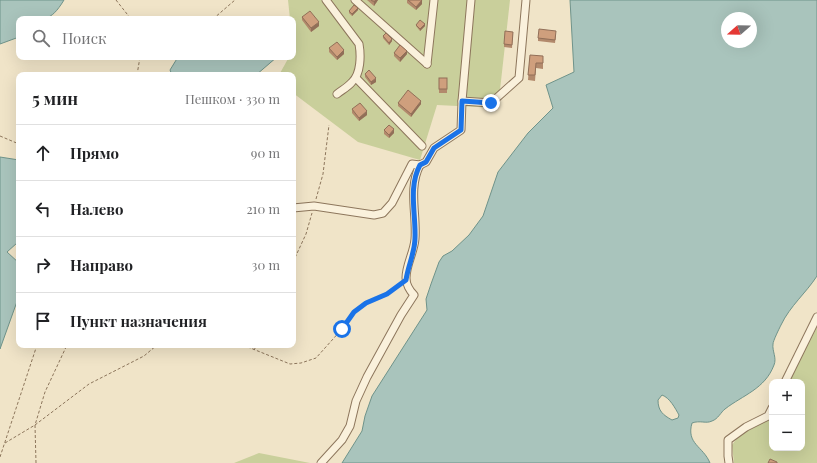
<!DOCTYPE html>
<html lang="ru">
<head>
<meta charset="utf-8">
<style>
  body { margin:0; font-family:"Playfair Display",serif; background:#f6f6f6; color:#202124 }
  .controls { position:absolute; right:12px; bottom:12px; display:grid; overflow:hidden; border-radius:8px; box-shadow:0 4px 16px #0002 }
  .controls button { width:36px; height:36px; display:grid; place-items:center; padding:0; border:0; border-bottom:1px solid #e0e0e0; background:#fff; color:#202124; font:20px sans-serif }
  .compass { position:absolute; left:721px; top:12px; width:36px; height:36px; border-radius:50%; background:#fff; box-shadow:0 4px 16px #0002; rotate:250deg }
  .stop { position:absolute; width:12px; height:12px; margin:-9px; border:3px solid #1a73e8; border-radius:50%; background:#fff }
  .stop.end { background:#1a73e8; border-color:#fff; box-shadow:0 1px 4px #0008 }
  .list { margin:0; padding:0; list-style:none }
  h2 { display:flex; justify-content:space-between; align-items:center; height:52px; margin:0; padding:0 16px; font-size:17px }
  h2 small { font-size:13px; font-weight:400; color:#757577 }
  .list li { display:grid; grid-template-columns:26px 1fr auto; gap:12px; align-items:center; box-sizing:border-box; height:56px; padding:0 16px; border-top:1px solid #e0e0e0 }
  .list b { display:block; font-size:15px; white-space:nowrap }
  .list em { font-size:13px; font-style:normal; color:#757577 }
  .icon { flex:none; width:22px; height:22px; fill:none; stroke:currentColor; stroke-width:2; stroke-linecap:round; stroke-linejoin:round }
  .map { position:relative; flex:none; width:817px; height:463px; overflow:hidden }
  .search { position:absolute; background:#fff; box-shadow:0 4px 16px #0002; left:16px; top:16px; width:280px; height:44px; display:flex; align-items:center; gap:10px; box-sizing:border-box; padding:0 14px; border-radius:8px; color:#757577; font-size:15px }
  .panel { position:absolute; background:#fff; box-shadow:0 4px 16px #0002; left:16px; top:72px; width:280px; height:276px; border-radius:8px }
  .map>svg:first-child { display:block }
</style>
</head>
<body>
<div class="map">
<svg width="817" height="463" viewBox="0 0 817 463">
  <rect width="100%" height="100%" fill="#f0e4c8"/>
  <g fill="#c9cf9b">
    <path d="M288,0H510L498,108L437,105L420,160L358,142L293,93V75H279L289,57H293V19H290Z"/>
    <path d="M817,327V463H734L732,445L740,434L772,416V448H802V382H789Z"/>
    <path d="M259,453L310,463H234Z"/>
  </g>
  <g fill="#a9c4bc" stroke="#6f938a" fill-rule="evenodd">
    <path d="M0,0H64C50,23 44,19 19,19V37L0,44Z"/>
    <path d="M570,0H817V276C806,293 790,306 781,325C779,329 773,341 773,344C772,351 777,358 774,365C765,389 743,395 725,409C721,412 718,419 712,421C706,424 700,420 692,423C686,444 703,446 710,463H342L362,431L365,416L372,396L427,310L426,299L431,284L439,262L443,256L452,251L469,235L483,216L498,172L528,133L553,108L546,85L574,72ZM727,18H751V42H727ZM662,395C670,398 675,408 679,415L678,418L672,420C663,415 658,411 658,400Z"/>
    <path d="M178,57H277L256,75H172L170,70Z"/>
    <path d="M0,157L19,160V243H17L7,252L19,263V296L0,349Z"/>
  </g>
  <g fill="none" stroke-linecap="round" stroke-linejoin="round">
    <defs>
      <g id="minor">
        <path d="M326,0L359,44C361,55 361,74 352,82C348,87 342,90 337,94"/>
        <path d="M355,0L427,64"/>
        <path d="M427,64L434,0"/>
        <path d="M356,78L422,146"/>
        <path d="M462,101L471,0"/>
        <path d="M293,208L314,206L374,215L383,213L392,203L412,164L420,165L426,162L434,148L461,130L462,101L491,103L519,78L526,0"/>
        <path d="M785,382L817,317"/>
        <path d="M321,463L342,440L350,426L356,401L367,377L401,315L414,295C410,291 406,284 406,278C406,265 414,252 415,239C417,214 408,188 420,165"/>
        <path d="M729,463L728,456V440L746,427L768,416L772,408"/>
      </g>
    </defs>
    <use href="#minor" stroke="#8d765c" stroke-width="9"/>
    <g stroke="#8d765c" stroke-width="1" stroke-dasharray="3 2" stroke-linecap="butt">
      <path d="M116,0L131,19"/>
      <path d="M213,19L235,0"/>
      <path d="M137,75L140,57"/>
      <path d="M0,136L19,144"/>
      <path d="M316,199L323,174L329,125"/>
      <path d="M293,262L306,234L312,213"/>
      <path d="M243,345L290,364L301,363L316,358L342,329L354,312L366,303L387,294L399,285"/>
      <path d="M254,350L257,345"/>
      <path d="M5,443L35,425L89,384L144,356L157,345"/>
      <path d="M0,457L37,345"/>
      <path d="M36,463L35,425L45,392L67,345"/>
    </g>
    <use href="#minor" stroke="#faf1dc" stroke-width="7"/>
  </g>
  <g fill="#b2896c">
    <path d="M367,0H378L374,6Z"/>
    <path d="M407,0H422V4L416,10L407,3Z"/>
    <path d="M358,10L352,16L349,13V11Z"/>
    <path d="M302,17L319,26L311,32L302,20Z"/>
    <path d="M416,25L425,26L420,31L416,26Z"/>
    <path d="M513,32L512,48L504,47V44Z"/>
    <path d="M556,35L555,43L538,41V38Z"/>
    <path d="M383,36L392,41L389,45L383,38Z"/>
    <path d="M329,48L344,54L337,60L329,52Z"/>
    <path d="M394,53L407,54L400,62L394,56Z"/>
    <path d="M530,55L543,61V69L536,68L535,81L528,80Z"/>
    <path d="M365,74L376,82L371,85L365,77Z"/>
    <rect x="439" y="78" width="8" height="15"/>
    <path d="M398,103L421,104L411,117L398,106Z"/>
    <path d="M352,109L367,115L359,121L352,113Z"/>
    <path d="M384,130L394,133L389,138L384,134Z"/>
  </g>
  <g fill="#916f58">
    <path d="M376,0H378L374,6V2Z"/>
    <path d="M422,0V4L416,10V7Z"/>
    <path d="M358,8V10L352,16V14Z"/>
    <path d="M319,22V26L311,32V28Z"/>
    <path d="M425,24V26L420,31V29Z"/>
    <path d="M392,39V41L389,45V43Z"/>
    <path d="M344,50V54L337,60V57Z"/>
    <path d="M407,51V54L400,62V58Z"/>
    <path d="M376,78V82L371,85V82Z"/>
    <path d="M421,101V104L411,117V114Z"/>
    <path d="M367,111V115L359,121V118Z"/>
    <path d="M394,129V133L389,138V135Z"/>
  </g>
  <g fill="#cf9f7d" stroke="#916f58">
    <path d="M371,0H376L374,2Z"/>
    <path d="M408,0H422L416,7Z"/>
    <path d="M354,5L358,8L352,14L349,11Z"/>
    <path d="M310,11L319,22L311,28L302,17Z"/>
    <path d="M420,20L425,24L420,29L416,25Z"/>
    <path d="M539,29L556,31L555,40L538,38Z"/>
    <path d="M505,31L513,32L512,45L504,44Z"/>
    <path d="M386,33L392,39L389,43L383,36Z"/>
    <path d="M337,42L344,50L337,57L329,48Z"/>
    <path d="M400,45L407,51L400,58L394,53Z"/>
    <path d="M530,55L543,56V63H536L535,75H528Z"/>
    <path d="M369,70L376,78L371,82L365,74Z"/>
    <rect x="439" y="78" width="8" height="11"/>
    <path d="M408,90L421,101L411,114L398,103Z"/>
    <path d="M360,103L367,111L359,118L352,109Z"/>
    <path d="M389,125L394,129L389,135L384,130Z"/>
    <path d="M770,459L777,462V463H768Z"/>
  </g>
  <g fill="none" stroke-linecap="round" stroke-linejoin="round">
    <path stroke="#1a73e8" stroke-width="5" d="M342,329L354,312L366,303L387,294L406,280C408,266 415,252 415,238C416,214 408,187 420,165L426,162L434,148L461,130L462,101L491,103"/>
  </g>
</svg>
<div class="controls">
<button>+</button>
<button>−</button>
</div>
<svg class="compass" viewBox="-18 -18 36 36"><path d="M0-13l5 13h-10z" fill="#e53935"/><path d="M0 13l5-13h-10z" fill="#757577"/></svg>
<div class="stop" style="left:342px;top:329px"></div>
<div class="stop end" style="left:491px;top:103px"></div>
<div class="search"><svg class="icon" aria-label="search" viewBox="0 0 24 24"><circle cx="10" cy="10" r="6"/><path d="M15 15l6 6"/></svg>Поиск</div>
<section class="panel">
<h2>5 мин<small>Пешком · 330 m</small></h2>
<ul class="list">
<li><svg class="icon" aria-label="ahead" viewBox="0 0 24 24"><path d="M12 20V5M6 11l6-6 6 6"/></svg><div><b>Прямо</b></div><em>90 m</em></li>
<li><svg class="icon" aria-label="left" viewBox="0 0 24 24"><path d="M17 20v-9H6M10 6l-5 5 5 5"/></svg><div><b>Налево</b></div><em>210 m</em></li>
<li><svg class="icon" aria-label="right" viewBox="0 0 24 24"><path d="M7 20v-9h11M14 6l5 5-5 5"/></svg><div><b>Направо</b></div><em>30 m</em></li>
<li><svg class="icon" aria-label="arrive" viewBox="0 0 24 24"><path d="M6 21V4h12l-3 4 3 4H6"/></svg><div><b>Пункт назначения</b></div></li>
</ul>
</section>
</div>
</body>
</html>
